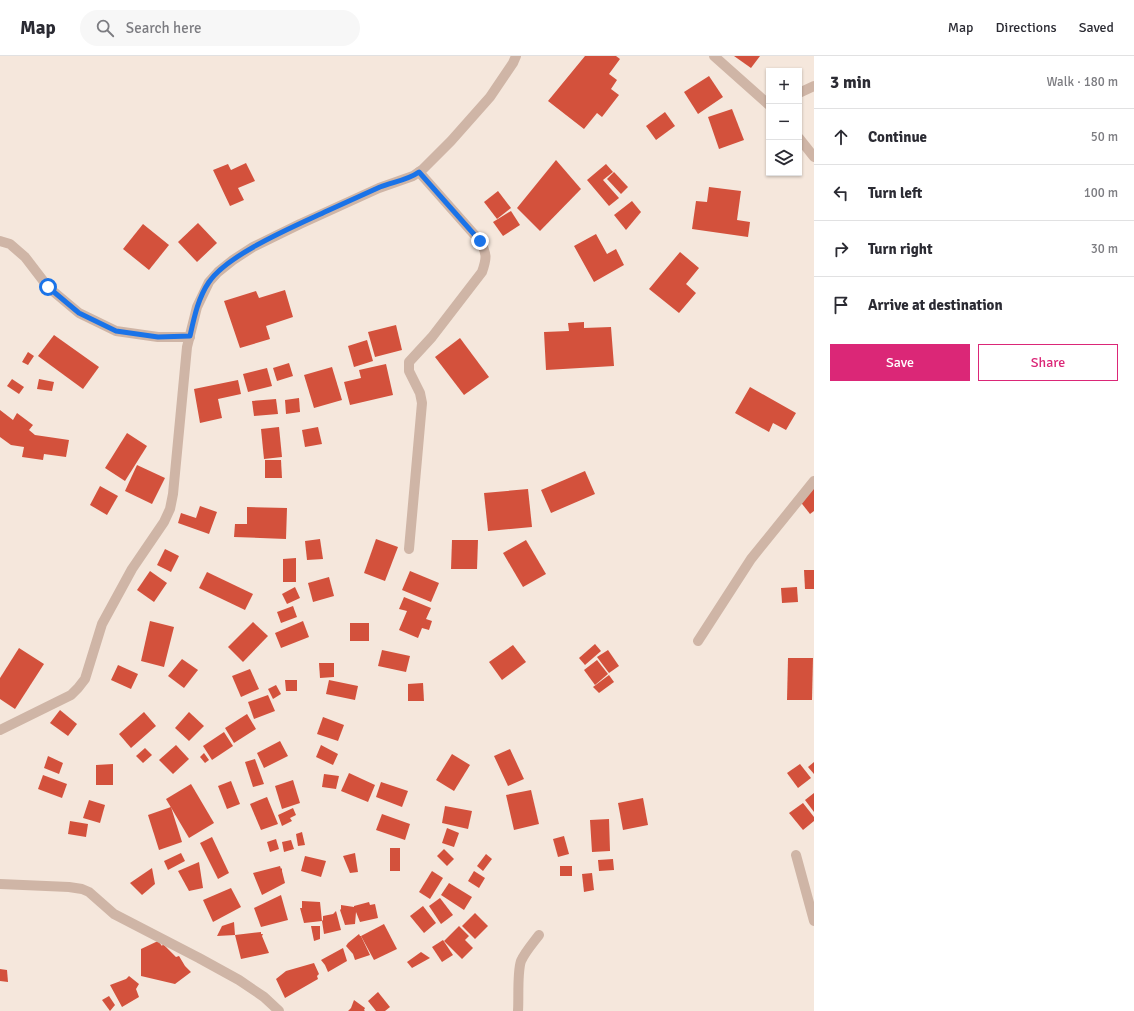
<!DOCTYPE html>
<html lang="en">
<head>
<meta charset="utf-8">
<style>
  body { margin:0; font-family:Signika,sans-serif; background:#f7f7f7; color:#2b2b33 }
  .controls { position:absolute; right:12px; top:12px; display:grid; overflow:hidden; border-radius:0px; box-shadow:0 1px 3px #0004 }
  .controls button { width:36px; height:36px; display:grid; place-items:center; padding:0; border:0; border-bottom:1px solid #e1e1e2; background:#fff; color:#2b2b33; font:20px sans-serif }
  .stop { position:absolute; width:12px; height:12px; margin:-9px; border:3px solid #1a73e8; border-radius:50%; background:#fff }
  .stop.end { background:#1a73e8; border-color:#fff; box-shadow:0 1px 4px #0008 }
  .list { margin:0; padding:0; list-style:none }
  h2 { display:flex; justify-content:space-between; align-items:center; height:52px; margin:0; padding:0 16px; font-size:17px }
  h2 small { font-size:13px; font-weight:400; color:#7c7c81 }
  .list li { display:grid; grid-template-columns:26px 1fr auto; gap:12px; align-items:center; box-sizing:border-box; height:56px; padding:0 16px; border-top:1px solid #e1e1e2 }
  .list b { display:block; font-size:15px; white-space:nowrap }
  .list em { font-size:13px; font-style:normal; color:#7c7c81 }
  .actions { display:flex; gap:8px; padding:12px 16px }
  .actions a { flex:1; padding:9px 0; border:1px solid #db2777; border-radius:0px; text-align:center; font-size:14px; color:#db2777 }
  .actions .main { background:#db2777; color:#fff }
  .icon { flex:none; width:22px; height:22px; fill:none; stroke:currentColor; stroke-width:2; stroke-linecap:round; stroke-linejoin:round }
  .map { position:relative; flex:none; width:814px; height:955px; overflow:hidden }
  header { display:flex; align-items:center; gap:24px; box-sizing:border-box; height:56px; padding:0 20px; background:#fff; border-bottom:1px solid #e1e1e2 }
  header strong { font-size:19px }
  nav { display:flex; gap:22px; margin-inline-start:auto; font-size:14px }
  .search { width:280px; height:36px; background:#f7f7f7; display:flex; align-items:center; gap:10px; box-sizing:border-box; padding:0 14px; border-radius:22px; color:#7c7c81; font-size:15px }
  main { display:flex }
  aside { flex:1; background:#fff }
  .map>svg:first-child { display:block }
</style>
</head>
<body>
<header>
<strong>Map</strong>
<div class="search"><svg class="icon" aria-label="search" viewBox="0 0 24 24"><circle cx="10" cy="10" r="6"/><path d="M15 15l6 6"/></svg>Search here</div>
<nav><a>Map</a><a>Directions</a><a>Saved</a></nav>
</header>
<main>
<div class="map">
<svg width="814" height="955" viewBox="0 0 814 955">
  <rect width="100%" height="100%" fill="#f5e7dc"/>
  <g fill="#d3513c">
    <path d="M585,0H616L620,3L609,18L617,24L611,33L619,39L602,61L597,57L584,73L548,45Z"/>
    <path d="M734,0H760L751,12Z"/>
    <path d="M709,20L723,41L698,58L684,36Z"/>
    <path d="M732,53L744,84L719,93L708,61Z"/>
    <path d="M665,56L675,70L656,84L646,70Z"/>
    <path d="M556,104L581,133L540,175L517,152Z"/>
    <path d="M246,107L255,125L238,132L244,144L230,150L213,114L228,108L231,114Z"/>
    <path d="M606,108L613,116L603,124L619,142L609,150L587,124Z"/>
    <path d="M614,116L628,131L621,138L607,123Z"/>
    <path d="M709,131L741,135L737,164L750,166L748,181L692,173L696,145L707,146Z"/>
    <path d="M498,135L511,152L497,163L484,146Z"/>
    <path d="M632,145L641,156L626,174L614,159Z"/>
    <path d="M511,155L520,169L503,180L493,166Z"/>
    <path d="M198,167L217,187L197,206L178,186Z"/>
    <path d="M143,168L169,189L149,214L123,193Z"/>
    <path d="M596,178L607,198L616,193L624,209L594,226L574,190Z"/>
    <path d="M680,196L699,212L686,228L696,237L679,257L649,233Z"/>
    <path d="M285,234L293,261L266,270L270,283L240,292L224,245L256,235L259,242Z"/>
    <path d="M584,266V272L611,271L614,310L546,314L544,276L569,275L568,267Z"/>
    <path d="M396,269L402,294L375,301L368,276Z"/>
    <path d="M54,279L99,311L83,333L38,300Z"/>
    <path d="M460,282L489,321L464,339L435,301Z"/>
    <path d="M367,284L373,305L354,311L348,290Z"/>
    <path d="M28,296L34,300L28,309L22,306Z"/>
    <path d="M289,307L293,320L277,325L273,312Z"/>
    <path d="M386,308L393,339L350,349L344,326L361,322L359,314Z"/>
    <path d="M332,311L342,344L314,352L304,319Z"/>
    <path d="M267,312L272,330L248,336L243,318Z"/>
    <path d="M12,323L24,331L19,338L7,330Z"/>
    <path d="M39,323L54,326L52,335L37,333Z"/>
    <path d="M238,324L241,338L218,343L222,362L200,367L194,333Z"/>
    <path d="M750,331L796,357L786,374L773,367L769,376L735,357Z"/>
    <path d="M299,342L300,356L286,358L285,344Z"/>
    <path d="M276,343L278,358L254,360L252,345Z"/>
    <path d="M0,354L13,364L17,357L33,369L29,374L35,379L69,384L66,401L44,398L43,404L22,401L24,391L11,389L0,381Z"/>
    <path d="M279,371L282,401L264,403L261,373Z"/>
    <path d="M318,371L322,388L305,391L302,374Z"/>
    <path d="M127,377L147,390L125,425L105,412Z"/>
    <path d="M265,404H281L282,422H265Z"/>
    <path d="M137,409L165,422L152,448L125,435Z"/>
    <path d="M585,415L595,438L551,457L541,434Z"/>
    <path d="M100,430L118,440L107,459L90,449Z"/>
    <path d="M814,432V455L810,458L799,444Z"/>
    <path d="M528,433L532,471L488,475L484,437Z"/>
    <path d="M200,450L217,456L209,478L178,467L181,457L196,462Z"/>
    <path d="M247,451L287,452L286,483L234,481L235,468H247Z"/>
    <path d="M320,483L323,503L307,504L305,485Z"/>
    <path d="M376,483L398,491L385,525L364,517Z"/>
    <path d="M452,484H478L477,513H451Z"/>
    <path d="M526,484L546,518L523,531L503,497Z"/>
    <path d="M165,493L179,500L171,516L157,509Z"/>
    <path d="M296,502V526H283V503Z"/>
    <path d="M804,514H814V533H805Z"/>
    <path d="M150,515L167,527L154,546L137,534Z"/>
    <path d="M410,515L439,527L431,546L402,534Z"/>
    <path d="M207,516L253,538L245,554L199,532Z"/>
    <path d="M329,521L334,540L313,546L308,527Z"/>
    <path d="M295,531L300,542L287,548L282,538Z"/>
    <path d="M797,531L798,546L782,547L781,532Z"/>
    <path d="M404,541L431,552L426,563L432,565L429,574L422,572L418,582L399,574L407,555L399,553Z"/>
    <path d="M293,550L297,561L281,567L277,556Z"/>
    <path d="M150,565L174,571L164,611L141,605Z"/>
    <path d="M303,565L309,581L281,592L275,577Z"/>
    <path d="M253,566L268,580L243,606L228,591Z"/>
    <rect x="350" y="567" width="19" height="18"/>
    <path d="M595,588L601,595L585,609L579,602Z"/>
    <path d="M513,589L526,606L502,624L489,606Z"/>
    <path d="M19,592L44,608L15,653L0,643V622Z"/>
    <path d="M382,594L410,600L406,616L378,610Z"/>
    <path d="M608,594L619,610L609,617L597,601Z"/>
    <path d="M788,602H813L812,644H787Z"/>
    <path d="M182,603L198,614L184,632L168,620Z"/>
    <path d="M597,604L608,618L595,629L584,614Z"/>
    <path d="M319,607H334V621L320,622Z"/>
    <path d="M118,609L138,618L131,633L111,624Z"/>
    <path d="M250,613L259,633L241,641L232,620Z"/>
    <path d="M609,619L614,626L599,637L593,631Z"/>
    <path d="M285,624H297V635H286Z"/>
    <path d="M329,624L358,630L355,644L326,638Z"/>
    <path d="M423,627L424,645H408V628Z"/>
    <path d="M276,629L281,638L273,643L268,633Z"/>
    <path d="M268,639L275,655L254,663L248,646Z"/>
    <path d="M60,654L77,668L68,680L50,667Z"/>
    <path d="M144,656L156,670L131,692L119,678Z"/>
    <path d="M189,656L204,670L189,685L175,672Z"/>
    <path d="M247,658L256,673L234,687L225,672Z"/>
    <path d="M323,661L344,669L338,685L317,678Z"/>
    <path d="M224,676L233,690L212,704L203,690Z"/>
    <path d="M280,685L288,700L264,712L257,697Z"/>
    <path d="M176,689L189,703L173,718L159,704Z"/>
    <path d="M321,689L338,698L333,709L316,701Z"/>
    <path d="M145,692L152,699L143,707L136,700Z"/>
    <path d="M510,693L524,723L508,730L494,700Z"/>
    <path d="M204,697L209,704L205,707L200,701Z"/>
    <path d="M452,698L470,709L454,735L436,724Z"/>
    <path d="M48,700L63,707L59,718L44,712Z"/>
    <path d="M255,703L264,728L253,731L245,706Z"/>
    <path d="M814,706V718L808,711Z"/>
    <path d="M113,708V729H96V709Z"/>
    <path d="M800,708L811,722L798,732L787,717Z"/>
    <path d="M349,717L375,729L368,746L341,735Z"/>
    <path d="M324,718L339,720L336,733L322,731Z"/>
    <path d="M43,719L67,728L62,742L38,733Z"/>
    <path d="M293,724L300,747L282,753L275,730Z"/>
    <path d="M231,725L240,748L227,753L218,730Z"/>
    <path d="M381,726L408,735L402,751L376,741Z"/>
    <path d="M191,728L214,767L189,782L166,743Z"/>
    <path d="M531,734L539,768L514,774L506,739Z"/>
    <path d="M814,737V756L805,744Z"/>
    <path d="M267,741L278,768L261,774L250,748Z"/>
    <path d="M643,742L648,769L623,774L618,747Z"/>
    <path d="M89,744L105,749L100,767L83,762Z"/>
    <path d="M803,747L814,761V765L803,774L789,757Z"/>
    <path d="M445,750L472,755L468,773L442,767Z"/>
    <path d="M171,751L182,786L159,794L148,759Z"/>
    <path d="M293,752L296,759L290,762L292,765L282,770L278,759Z"/>
    <path d="M382,758L410,768L405,784L376,774Z"/>
    <path d="M609,763L610,795L592,796L590,764Z"/>
    <path d="M70,765L88,768L86,781L68,778Z"/>
    <path d="M447,772L459,777L454,791L442,787Z"/>
    <path d="M302,776L305,789L298,790L296,778Z"/>
    <path d="M564,780L569,798L558,801L553,783Z"/>
    <path d="M212,781L229,817L218,823L200,787Z"/>
    <path d="M276,783L279,793L270,796L267,786Z"/>
    <path d="M291,784L294,793L284,796L282,786Z"/>
    <rect x="390" y="792" width="10" height="23"/>
    <path d="M444,793L454,803L447,810L437,800Z"/>
    <path d="M181,797L185,805L168,814L164,805Z"/>
    <path d="M355,797L358,816L350,817L343,800Z"/>
    <path d="M486,798L492,803L483,815L477,810Z"/>
    <path d="M305,800L326,805L321,821L301,815Z"/>
    <path d="M613,803L614,814L599,815L598,804Z"/>
    <path d="M199,806L203,832L189,835L178,815Z"/>
    <path d="M280,810L281,813L282,812V815L285,827L262,839L253,817Z"/>
    <rect x="560" y="810" width="12" height="10"/>
    <path d="M152,812L155,828L142,839L130,827Z"/>
    <path d="M432,815L443,822L430,843L419,836Z"/>
    <path d="M474,815L485,822L479,832L468,825Z"/>
    <path d="M592,817L594,834L584,836L582,818Z"/>
    <path d="M449,827L472,841L464,854L441,839Z"/>
    <path d="M231,832L241,851L213,866L203,844Z"/>
    <path d="M281,839L288,864L261,871L254,852Z"/>
    <path d="M440,842L453,859L441,868L429,850Z"/>
    <path d="M302,845L320,846L322,865L304,867L300,852H302Z"/>
    <path d="M369,846L370,849L375,848L378,862L360,866L356,856L355,868L345,869L340,854L341,853V849L354,851V850Z"/>
    <path d="M423,850L436,867L424,877L410,860Z"/>
    <path d="M336,855L341,874L324,878L322,865L323,864V860L333,858Z"/>
    <path d="M475,857L488,870L475,883L462,870Z"/>
    <path d="M234,866L235,879L261,876V878H263L262,880L269,897L241,903L235,879L217,880L222,870Z"/>
    <path d="M384,868L397,893L374,904L361,880Z"/>
    <path d="M311,870H320V883L314,885Z"/>
    <path d="M459,870L469,880L465,884L473,892L462,903L444,885Z"/>
    <path d="M359,878L360,880H361L370,899L355,904L353,898L346,890L348,887Z"/>
    <path d="M443,884L453,899L442,906L432,891Z"/>
    <path d="M158,885L162,890L163,888L176,901L179,900L185,910L191,916L175,928L141,920V893Z"/>
    <path d="M343,892L347,905L328,916L325,909L321,904Z"/>
    <path d="M421,896L430,902L412,912L407,906Z"/>
    <path d="M314,907L319,918L317,920L318,923L285,942L276,923L286,915Z"/>
    <path d="M0,913L7,914L8,926L0,925Z"/>
    <path d="M129,920L139,928L136,933L139,941L122,951L110,929L126,923Z"/>
    <path d="M378,936L390,951L385,955H376L368,945Z"/>
    <path d="M109,940L115,949L110,955L102,944Z"/>
    <path d="M354,944L365,952L364,954L365,955H348L351,952Z"/>
  </g>
  <g fill="none" stroke-linecap="round" stroke-linejoin="round">
    <g stroke="#cfb5a6" stroke-width="10">
      <path d="M714,0L769,49"/>
      <path d="M799,37L814,30"/>
      <path d="M799,82L814,101"/>
      <path d="M0,185L10,188L25,201L48,231L79,257L116,275L158,281H190"/>
      <path d="M409,493L422,347L420,337L409,315V306L432,281L482,216C487,202 487,198 480,185L419,116"/>
      <path d="M698,585L751,503L814,425"/>
      <path d="M0,674L71,639L78,632L85,623L102,568L132,513L164,466L170,453L173,438L187,291L197,251L209,226L218,216L233,204L253,191L300,168L379,132L413,120L423,113L451,85L490,41L513,7L516,0"/>
      <path d="M796,799L814,865"/>
      <path d="M0,828L69,831L82,833L89,836L114,858L199,902L239,924L264,941L279,955"/>
      <path d="M518,955C519,942 517,917 521,905C525,896 533,887 539,879"/>
    </g>
  </g>
  <g fill="none" stroke-linecap="round" stroke-linejoin="round">
    <path stroke="#1a73e8" stroke-width="5" d="M48,231L79,257L116,275L158,281L190,280C194,262 198,242 209,226C228,198 295,170 327,155C345,147 362,139 380,131C393,126 408,124 419,116L480,185"/>
  </g>
</svg>
<div class="controls">
<button>+</button>
<button>−</button>
<button><svg class="icon" aria-label="layers" viewBox="0 0 24 24"><path d="M12 4l9 5-9 5-9-5zM3 14l9 5 9-5"/></svg></button>
</div>
<div class="stop" style="left:48px;top:231px"></div>
<div class="stop end" style="left:480px;top:185px"></div>
</div>
<aside>
<h2>3 min<small>Walk · 180 m</small></h2>
<ul class="list">
<li><svg class="icon" aria-label="ahead" viewBox="0 0 24 24"><path d="M12 20V5M6 11l6-6 6 6"/></svg><div><b>Continue</b></div><em>50 m</em></li>
<li><svg class="icon" aria-label="left" viewBox="0 0 24 24"><path d="M17 20v-9H6M10 6l-5 5 5 5"/></svg><div><b>Turn left</b></div><em>100 m</em></li>
<li><svg class="icon" aria-label="right" viewBox="0 0 24 24"><path d="M7 20v-9h11M14 6l5 5-5 5"/></svg><div><b>Turn right</b></div><em>30 m</em></li>
<li><svg class="icon" aria-label="arrive" viewBox="0 0 24 24"><path d="M6 21V4h12l-3 4 3 4H6"/></svg><div><b>Arrive at destination</b></div></li>
</ul>
<div class="actions"><a class="main">Save</a><a>Share</a></div>
</aside>
</main>
</body>
</html>
